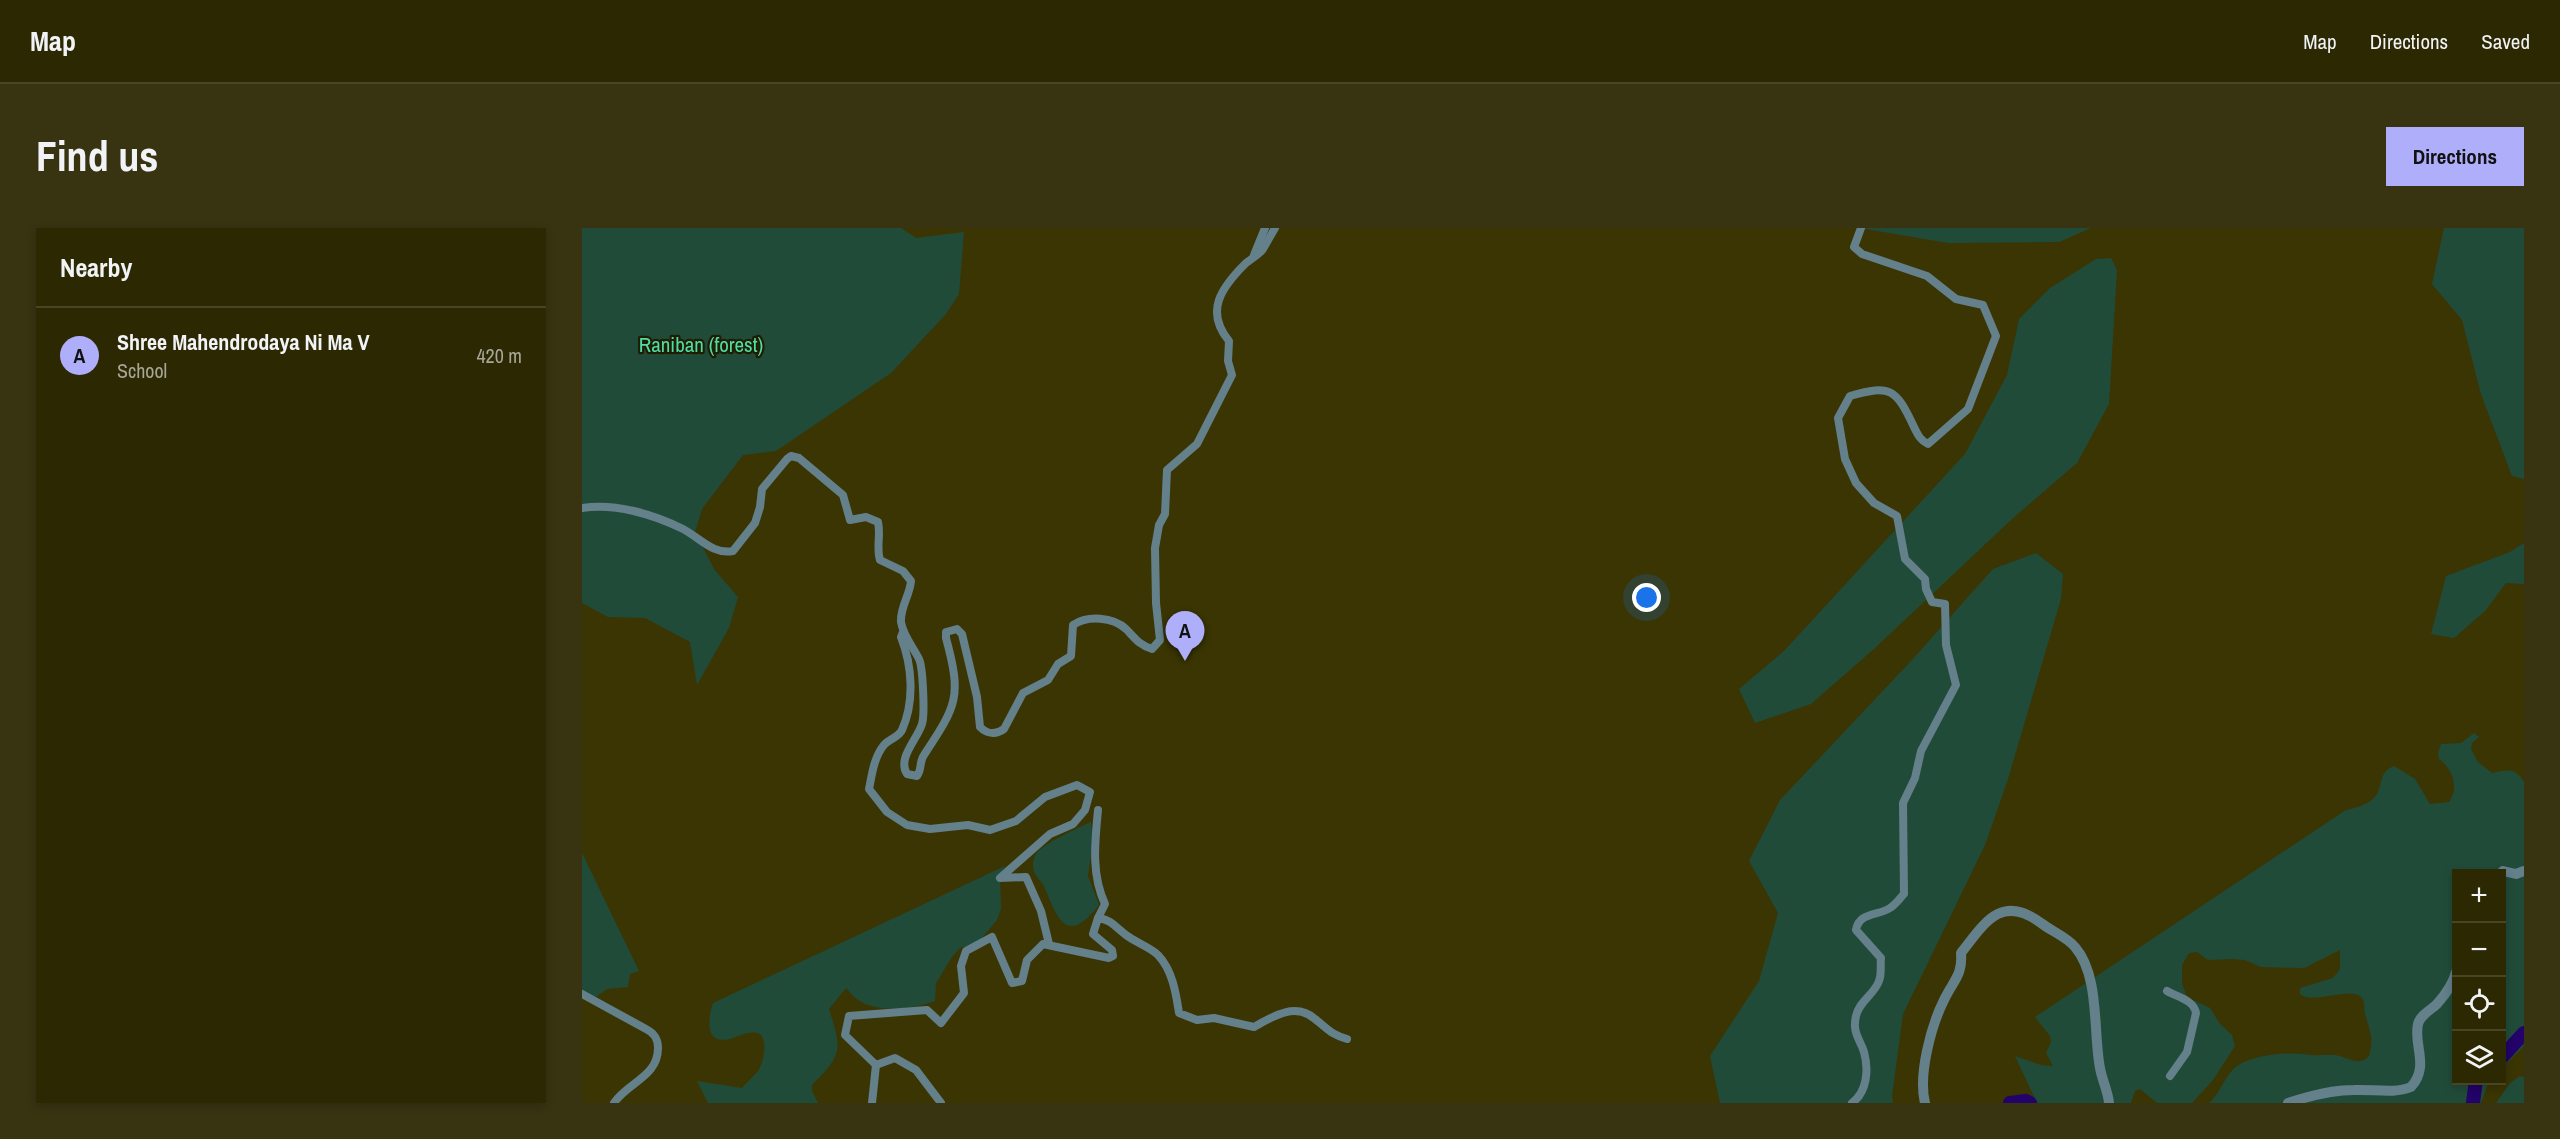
<!DOCTYPE html>
<html lang="en">
<head>
<meta charset="utf-8">
<style>
  body { margin:0; font-family:"Archivo Narrow",sans-serif; background:#383411; color:#f1f3f6 }
  .controls { position:absolute; right:18px; bottom:18px; display:grid; overflow:hidden; border-radius:0px; box-shadow:0 3px 9px #0003 }
  .controls button { width:54px; height:54px; display:grid; place-items:center; padding:0; border:0; border-bottom:2px solid #484424; background:#2c2802; color:#f1f3f6; font:30px sans-serif }
  .you { position:absolute; left:1065px; top:370px; width:21px; height:21px; margin:-15px; border:4px solid #fff; border-radius:50%; background:#1a73e8; box-shadow:0 0 0 9px #1a73e833 }
  .badge { display:grid; place-items:center; width:39px; height:39px; border-radius:50%; background:#aeaefa; color:#111; font-size:20px; font-weight:700 }
  .pin { position:absolute; translate:-50% -50px; filter:drop-shadow(0 2px 3px #0008) }
  .pin::after { content:''; position:absolute; top:32px; width:21px; height:18px; background:inherit; clip-path:polygon(0 0,100% 0,50% 100%) }
  .list { margin:0; padding:0; list-style:none }
  h2 { display:flex; justify-content:space-between; align-items:center; height:78px; margin:0; padding:0 24px; font-size:26px }
  h2 small { font-size:20px; font-weight:400; color:#a6a699 }
  .list li { display:grid; grid-template-columns:39px 1fr auto; gap:18px; align-items:center; box-sizing:border-box; height:96px; padding:0 24px; border-top:2px solid #484424 }
  .list b { display:block; font-size:22px; white-space:nowrap }
  .list p { margin:0; font-size:20px; white-space:nowrap; color:#a6a699 }
  .list em { font-size:20px; font-style:normal; color:#a6a699 }
  .icon { flex:none; width:33px; height:33px; fill:none; stroke:currentColor; stroke-width:2; stroke-linecap:round; stroke-linejoin:round }
  .map { position:relative; flex:none; width:1942px; height:875px; overflow:hidden; border-radius:0px }
  header { display:flex; align-items:center; gap:36px; box-sizing:border-box; height:84px; padding:0 30px; background:#2c2802; border-bottom:2px solid #484424 }
  header strong { font-size:28px }
  nav { display:flex; gap:33px; margin-inline-start:auto; font-size:21px }
  .intro { display:flex; align-items:center; justify-content:space-between; box-sizing:border-box; height:144px; padding:0 36px }
  h1 { margin:0; font-size:42px }
  .button { padding:15px 27px; border-radius:0px; background:#aeaefa; color:#111; font-size:21px; font-weight:700 }
  main { display:flex; gap:36px; padding:0 36px }
  aside { flex:1; background:#2c2802; border-radius:0px; box-shadow:0 3px 9px #0003 }
  .map>svg:first-child { display:block }
</style>
</head>
<body>
<header>
<strong>Map</strong>
<nav><a>Map</a><a>Directions</a><a>Saved</a></nav>
</header>
<div class="intro"><h1>Find us</h1><a class="button">Directions</a></div>
<main>
<aside>
<h2>Nearby<small></small></h2>
<ul class="list">
<li><span class="badge">A</span><div><b>Shree Mahendrodaya Ni Ma V</b><p>School</p></div><em>420 m</em></li>
</ul>
</aside>
<div class="map">
<svg width="1942" height="875" viewBox="0 0 1942 875">
  <rect width="100%" height="100%" fill="#3a3503"/>
  <g fill="#214b39">
    <path d="M0,0H319L334,10L382,4L377,66L364,86L309,145L194,223L161,227L120,281L113,304L132,341L156,369L147,400L115,457L108,414L63,390L26,389L0,375Z"/>
    <path d="M1278,0H1509L1477,14L1366,15Z"/>
    <path d="M1862,0H1942V251L1930,248L1899,166L1880,92L1850,56Z"/>
    <path d="M1529,30L1535,42L1527,176L1495,235L1430,291L1293,420L1229,476L1173,495L1157,461L1202,423L1383,226L1425,147L1437,91L1468,60L1514,31Z"/>
    <path d="M1942,315V356L1924,355L1903,383L1872,410L1849,406L1864,348L1928,324Z"/>
    <path d="M1454,325L1481,346L1479,371L1426,551L1403,617L1321,786L1310,868L1311,875H1138L1128,828L1177,753L1196,685L1167,633L1198,572L1329,433L1411,341Z"/>
    <path d="M1892,505L1897,509L1890,515L1889,521L1896,534L1910,545C1924,542 1934,539 1942,554V818L1920,840V646H1874V852L1907,853L1899,875H1627C1641,863 1643,842 1662,834C1684,825 1708,824 1730,827C1739,828 1749,825 1758,828C1768,831 1778,838 1787,828C1792,809 1788,804 1783,786C1782,782 1783,776 1781,772C1774,755 1731,778 1718,766V760L1751,750L1758,741V722L1722,740L1679,739L1663,732L1650,731L1626,732L1615,724L1607,725L1600,737V756L1605,769L1628,780L1638,796L1650,807L1653,818L1631,852L1610,875H1575L1558,861L1553,863L1549,875H1455L1433,828L1459,837L1471,838L1464,825L1469,814L1468,808L1453,789L1764,582C1774,580 1789,576 1795,566C1801,555 1797,544 1812,538L1833,551L1848,576L1867,574C1878,560 1870,540 1857,531L1856,525L1859,516L1879,515Z"/>
    <path d="M509,594L511,612L506,648L517,677C485,718 476,692 462,658C459,652 453,649 452,643C450,637 451,631 454,626C459,617 499,598 509,594Z"/>
    <path d="M0,625L57,743L48,746L46,759L25,761L14,769L0,764Z"/>
    <path d="M423,638L418,650L419,681L415,692L395,716L378,720L370,729L354,755L353,773C333,781 296,785 278,773C272,770 268,764 264,760L247,781C260,822 261,826 230,857V863L236,875H126L115,853L160,860C165,854 172,848 176,843C182,835 187,807 175,805C165,803 156,809 148,811C122,817 126,790 131,775Z"/>
    <path d="M1938,848L1942,849V875H1914L1928,855Z"/>
  </g>
  <g fill="none" stroke-linecap="round" stroke-linejoin="round">
    <g stroke="#23026a" stroke-width="14">
      <path d="M1920,829L1942,805"/>
      <path d="M1428,875L1444,873L1448,875"/>
      <path d="M1891,875L1894,852"/>
    </g>
    <g stroke="#63808b" stroke-width="8">
      <path d="M672,27L683,0"/>
      <path d="M0,280C33,275 71,286 101,301C118,310 131,327 151,323L173,295L178,279L180,261L205,231L209,228L217,230L261,267L268,292L284,289L296,294C299,307 294,319 298,332L321,343L329,353C328,367 318,379 319,394C321,407 331,419 337,431C341,439 343,487 340,496C335,512 315,530 325,546L335,548C340,542 337,534 342,527C375,477 380,469 364,410V404L375,401L380,406L395,469L398,499C405,506 414,507 422,501L441,465L466,452L476,436L489,428L491,397C506,387 531,389 544,401C553,410 557,417 570,421L578,412L574,375L573,320L577,297L583,286L585,242L615,216L650,147L646,133L647,113C622,83 640,59 663,36C668,31 677,27 681,21C685,14 689,7 693,0"/>
      <path d="M321,404L319,409C330,437 333,473 320,502C317,509 307,511 302,517C292,529 290,546 287,561L305,584L325,597L348,601L386,597L408,602L434,593L463,569L495,557L508,564L503,582L491,596L468,606L418,650L444,649L459,683L467,716"/>
      <path d="M516,582C513,614 509,646 523,676L516,690"/>
      <path d="M1585,763C1595,769 1612,772 1614,785L1605,824L1588,848"/>
      <path d="M0,766L64,801C72,805 76,810 76,820C76,849 46,854 32,875"/>
      <path d="M290,875L294,837"/>
      <path d="M359,875L334,842L313,830L294,837L263,807L267,788L345,782L359,795L382,765L379,738L384,723L410,709L430,755L440,753L445,732L461,716L527,730L531,728L530,722L511,706L516,690C530,692 533,699 544,707C553,714 568,719 576,727C591,743 594,766 597,785L615,792L632,790L672,799C691,788 714,774 733,791C746,801 748,806 765,811"/>
      <path d="M1270,875C1285,864 1287,842 1282,824C1278,811 1270,805 1274,788C1277,773 1292,767 1297,753C1300,746 1298,737 1299,730L1274,702C1277,684 1296,688 1308,680C1314,676 1318,670 1322,666L1321,575L1333,550L1339,523L1374,457L1364,417L1363,376L1350,374L1344,361L1343,351L1323,331L1315,288L1292,275L1274,255L1263,231L1256,190L1268,168C1309,156 1314,161 1332,199C1336,207 1338,212 1346,216L1386,181L1414,108L1401,77L1374,71L1345,48L1280,26L1272,19L1279,0"/>
    </g>
    <g stroke="#63808b" stroke-width="10">
      <path d="M1918,646L1921,643L1934,646L1942,643"/>
      <path d="M1343,875C1336,847 1349,798 1362,772C1371,753 1381,747 1379,725C1402,696 1419,665 1459,695C1469,703 1485,709 1493,719C1518,748 1511,804 1518,840C1520,852 1526,863 1527,875"/>
      <path d="M1706,875C1727,868 1750,862 1772,862C1791,861 1812,866 1829,859C1848,838 1831,817 1836,796C1838,787 1849,782 1855,776C1863,767 1871,756 1874,744"/>
    </g>
  </g>
  <g text-anchor="middle" stroke-width="4.5" stroke-linejoin="round" paint-order="stroke">
    <g font-size="21" fill="#4fdda6" stroke="#1f1d04">
      <text x="119" y="124">Raniban (forest)</text>
    </g>
  </g>
</svg>
<div class="controls">
<button>+</button>
<button>−</button>
<button><svg class="icon" aria-label="locate" viewBox="0 0 24 24"><circle cx="12" cy="12" r="6"/><path d="M12 2v4M12 18v4M2 12h4M18 12h4"/></svg></button>
<button><svg class="icon" aria-label="layers" viewBox="0 0 24 24"><path d="M12 4l9 5-9 5-9-5zM3 14l9 5 9-5"/></svg></button>
</div>
<div class="you"></div>
<div class="pin badge" style="left:603px;top:433px">A</div>
</div>
</main>
</body>
</html>
